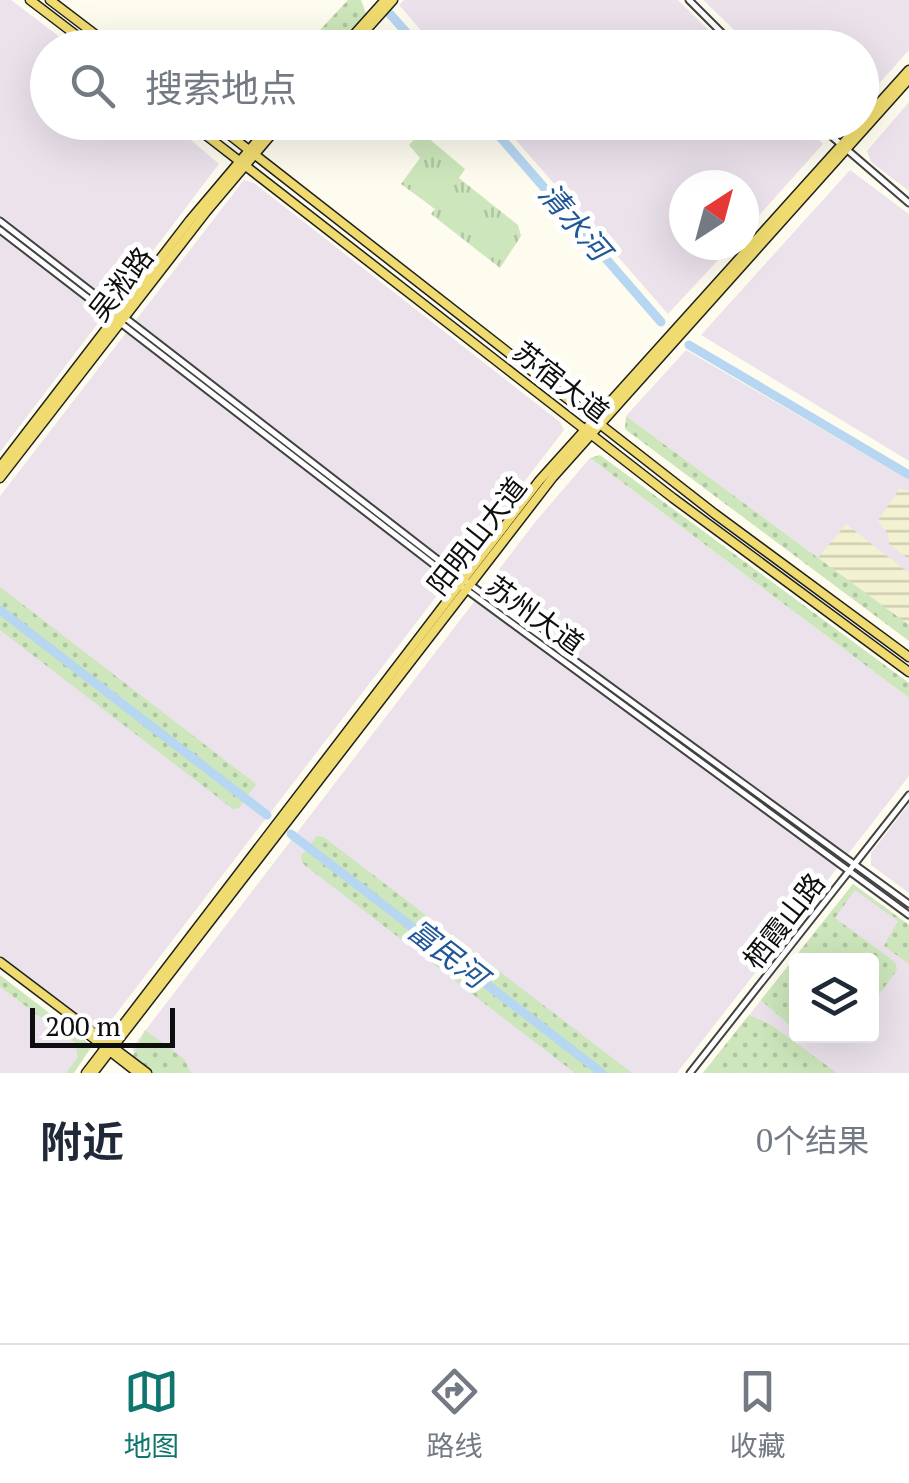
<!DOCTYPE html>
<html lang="zh">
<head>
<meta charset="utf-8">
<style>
  body { margin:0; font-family:"PT Serif","Noto Sans SC",serif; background:#f6f6f7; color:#1f2937 }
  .controls { position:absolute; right:30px; bottom:30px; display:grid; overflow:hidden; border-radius:10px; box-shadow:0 10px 40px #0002 }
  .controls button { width:90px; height:90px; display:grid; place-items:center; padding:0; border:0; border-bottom:2px solid #e0e1e3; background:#fff; color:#1f2937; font:50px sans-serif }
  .compass { position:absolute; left:669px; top:170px; width:90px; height:90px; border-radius:50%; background:#fff; box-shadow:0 10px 40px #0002; rotate:36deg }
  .scale { position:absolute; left:30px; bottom:25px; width:145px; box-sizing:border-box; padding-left:10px; border:5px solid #0e0e0e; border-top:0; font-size:28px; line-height:35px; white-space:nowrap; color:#0e0e0e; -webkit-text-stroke:8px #fff; paint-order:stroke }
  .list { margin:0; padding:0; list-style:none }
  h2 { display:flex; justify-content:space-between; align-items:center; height:130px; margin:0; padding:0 40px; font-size:42px }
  h2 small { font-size:32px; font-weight:400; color:#747a83 }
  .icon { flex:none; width:55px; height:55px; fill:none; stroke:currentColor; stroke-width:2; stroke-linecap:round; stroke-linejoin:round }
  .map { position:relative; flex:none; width:909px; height:1073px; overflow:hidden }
  .search { position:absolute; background:#fff; box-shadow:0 10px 40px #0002; left:30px; right:30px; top:30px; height:110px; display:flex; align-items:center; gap:25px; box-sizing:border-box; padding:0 35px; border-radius:55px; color:#747a83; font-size:38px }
  .sheet { height:270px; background:#fff }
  nav { display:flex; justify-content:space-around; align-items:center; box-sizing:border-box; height:140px; border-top:2px solid #e0e1e3; background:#fff; font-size:28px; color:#747a83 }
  nav a { display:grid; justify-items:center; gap:5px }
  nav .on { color:#0f766e }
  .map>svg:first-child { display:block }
</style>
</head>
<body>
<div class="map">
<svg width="909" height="1073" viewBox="0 0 909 1073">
  <defs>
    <pattern id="farmland-rules" width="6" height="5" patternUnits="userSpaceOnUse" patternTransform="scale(2.5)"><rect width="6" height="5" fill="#f2f2d1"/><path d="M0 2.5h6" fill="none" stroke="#ceceb2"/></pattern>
    <pattern id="grass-dots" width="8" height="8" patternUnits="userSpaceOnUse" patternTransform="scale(2.5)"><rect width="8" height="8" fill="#cde6bb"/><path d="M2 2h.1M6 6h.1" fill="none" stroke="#afc4a0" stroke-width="1.8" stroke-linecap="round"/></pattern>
    <pattern id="park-tufts" width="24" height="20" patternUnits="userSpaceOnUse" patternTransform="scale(2.5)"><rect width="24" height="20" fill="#cde6bb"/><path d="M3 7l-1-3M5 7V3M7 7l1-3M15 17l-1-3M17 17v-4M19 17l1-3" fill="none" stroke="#afc4a0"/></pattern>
  </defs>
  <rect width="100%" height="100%" fill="#fefcef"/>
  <g fill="#ebe2ec" fill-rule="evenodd">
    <path d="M0,0H11L73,47L48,48V122L171,123L219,164L0,452Z"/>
    <path d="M404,0H678L726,47H435L399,5Z"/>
    <path d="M703,0H909V50L862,103V48L752,47Z"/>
    <path d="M909,102V191L871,162L867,151Z"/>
    <path d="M501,123H803L823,144L744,232V185H684V245H732L668,314Z"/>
    <path d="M850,170L909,214V461L701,335Z"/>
    <path d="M244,180L254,183L560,422L564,430L106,1027L96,1029L0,956V496Z"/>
    <path d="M686,350L909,480V625L626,416Z"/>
    <path d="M590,458L909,698V776L677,1073H156L132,1050L138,1040L536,521Z"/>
    <path d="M909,804V893L871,865V853Z"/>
    <path d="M853,884L909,925V1073H703ZM796,961H872V1036H796Z"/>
    <path d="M0,987L75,1043L79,1057L66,1073H0Z"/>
  </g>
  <g fill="url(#farmland-rules)">
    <path d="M899,489L909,491V559L889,544L888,534L878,521Z"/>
    <path d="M846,524L909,573V625L818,558Z"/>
  </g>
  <g fill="url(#grass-dots)">
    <path d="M348,0H361L366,14L335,47H304Z"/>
    <path d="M626,416L909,625V641L625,429Z"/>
    <path d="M600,455L909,683V698L590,458Z"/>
    <path d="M0,587L256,784L239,808L233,809L0,630Z"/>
    <path d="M317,836L325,838L632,1073H575L302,863L301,856Z"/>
    <path d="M853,884L909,925V964L884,946L898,921L855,890L835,918L895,962L897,970L872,1004V961H796V1031L761,1000Z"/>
    <path d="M0,975L92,1046L74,1073H66L78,1057L75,1043L0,987Z"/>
    <path d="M749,1015L771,1025L837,1073H703Z"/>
    <path d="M145,1030L184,1059L191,1073H151L132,1058Z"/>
  </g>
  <path fill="url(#park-tufts)" d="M421,132L465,169L459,178L518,225L521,236L500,268L431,214L435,209L401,184L420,158L409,145Z"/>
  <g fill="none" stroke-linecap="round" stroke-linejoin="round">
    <g stroke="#b7d6f2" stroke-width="9">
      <path d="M390,14L420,48"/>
      <path d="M487,122L661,322"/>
      <path d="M689,345L909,475"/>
      <path d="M0,610L267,815"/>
      <path d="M291,834L602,1073"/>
    </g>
    <defs>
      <g id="minor">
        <path d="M689,0L737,48"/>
        <path d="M815,122L909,203"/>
        <path d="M0,221L468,583L909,904"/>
        <path d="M0,230L464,588L909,915"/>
        <path d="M690,1073L909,795"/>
      </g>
      <g id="major">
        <path d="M30,0L93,48"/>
        <path d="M50,0L113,48"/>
        <path d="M342,48L385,0"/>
        <path d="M350,48L393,0"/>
        <path d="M189,122L673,498L909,672"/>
        <path d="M213,122L715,514L909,657"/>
        <path d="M0,467L190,220L273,122"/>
        <path d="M0,478L206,212L282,122"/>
        <path d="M0,962L147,1073"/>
        <path d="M75,1024L138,1073"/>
        <path d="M86,1073L539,481L909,70"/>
        <path d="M93,1073L553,477L909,79"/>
      </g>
    </defs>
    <use href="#minor" stroke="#414141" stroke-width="9"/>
    <use href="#major" stroke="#1f1f1f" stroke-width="11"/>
    <use href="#minor" stroke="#fff" stroke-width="5"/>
    <use href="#major" stroke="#efdb6f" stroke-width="8"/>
  </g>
  <g text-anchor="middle" stroke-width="10" stroke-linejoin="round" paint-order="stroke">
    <g font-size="28" fill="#0e0e0e" stroke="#fff">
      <text transform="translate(121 284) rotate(-52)" y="10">吴淞路</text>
      <text transform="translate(561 382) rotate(38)" y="10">苏宿大道</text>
      <text transform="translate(477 536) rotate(-52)" y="10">阳明山大道</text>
      <text transform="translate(535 615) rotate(36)" y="10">苏州大道</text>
      <text transform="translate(784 921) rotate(-52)" y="10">栖霞山路</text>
    </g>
    <g font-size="30" font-style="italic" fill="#205796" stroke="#fff">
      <text transform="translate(574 222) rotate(49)" y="10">清水河</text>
      <text transform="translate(447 954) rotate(38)" y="10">富民河</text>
    </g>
  </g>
</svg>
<div class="controls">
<button><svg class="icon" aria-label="layers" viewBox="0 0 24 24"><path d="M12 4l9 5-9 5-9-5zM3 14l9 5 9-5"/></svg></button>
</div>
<svg class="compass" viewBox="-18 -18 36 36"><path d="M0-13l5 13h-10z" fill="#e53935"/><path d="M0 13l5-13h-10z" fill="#747a83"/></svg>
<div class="scale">200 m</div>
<div class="search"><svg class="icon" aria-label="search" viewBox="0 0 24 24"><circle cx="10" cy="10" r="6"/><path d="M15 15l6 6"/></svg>搜索地点</div>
</div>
<section class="sheet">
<h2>附近<small>0个结果</small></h2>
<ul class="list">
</ul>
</section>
<nav>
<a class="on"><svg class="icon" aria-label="map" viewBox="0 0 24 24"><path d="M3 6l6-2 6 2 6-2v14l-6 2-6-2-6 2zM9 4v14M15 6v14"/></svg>地图</a>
<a><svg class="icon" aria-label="directions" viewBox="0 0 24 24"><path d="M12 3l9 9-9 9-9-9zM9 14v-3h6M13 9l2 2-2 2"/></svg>路线</a>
<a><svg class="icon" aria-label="saved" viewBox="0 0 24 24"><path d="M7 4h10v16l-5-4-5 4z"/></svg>收藏</a>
</nav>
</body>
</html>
